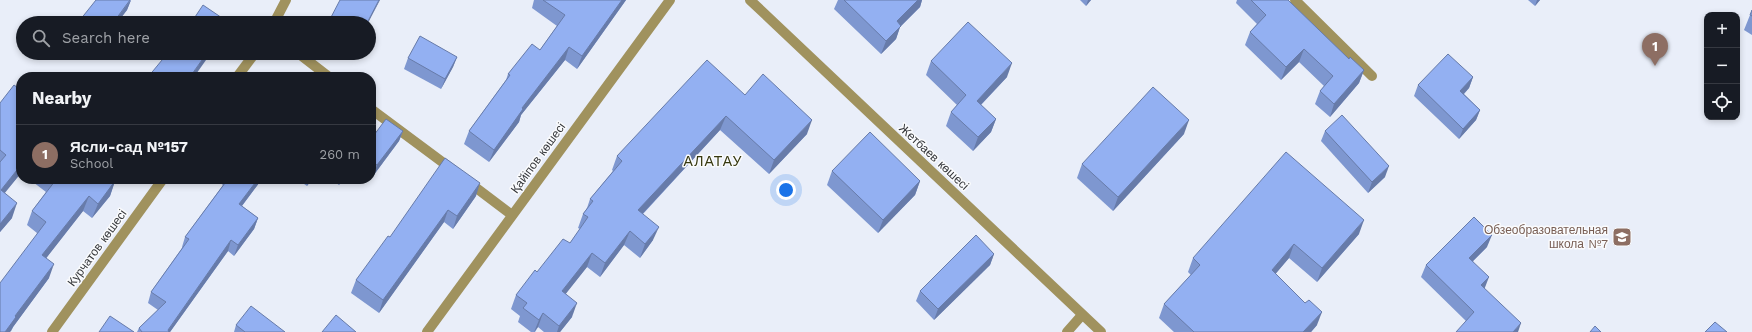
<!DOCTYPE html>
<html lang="en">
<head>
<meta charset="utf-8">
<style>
  body { margin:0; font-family:"Work Sans",sans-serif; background:#20242c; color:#f1f3f6 }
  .controls { position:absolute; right:12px; top:12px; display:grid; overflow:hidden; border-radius:8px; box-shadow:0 2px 6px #0003 }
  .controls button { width:36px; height:36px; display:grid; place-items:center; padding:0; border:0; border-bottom:1px solid #363941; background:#171b24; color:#f1f3f6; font:20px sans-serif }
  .you { position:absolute; left:786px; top:190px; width:14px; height:14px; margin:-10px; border:3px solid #fff; border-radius:50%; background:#1a73e8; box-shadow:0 0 0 6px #1a73e833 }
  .badge { display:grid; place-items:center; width:26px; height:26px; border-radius:50%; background:#70741a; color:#fff; font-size:13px; font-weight:700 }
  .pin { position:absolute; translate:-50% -33px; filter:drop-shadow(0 1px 2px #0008) }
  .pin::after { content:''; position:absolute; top:21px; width:14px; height:12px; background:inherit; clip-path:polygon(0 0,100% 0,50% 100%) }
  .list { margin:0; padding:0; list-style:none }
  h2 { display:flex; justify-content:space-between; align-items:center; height:52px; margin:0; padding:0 16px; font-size:17px }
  h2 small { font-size:13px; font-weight:400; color:#9ea1a6 }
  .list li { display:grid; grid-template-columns:26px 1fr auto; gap:12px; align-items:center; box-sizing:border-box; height:60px; padding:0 16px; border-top:1px solid #363941 }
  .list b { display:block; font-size:15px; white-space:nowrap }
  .list p { margin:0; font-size:13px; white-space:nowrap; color:#9ea1a6 }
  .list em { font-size:13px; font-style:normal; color:#9ea1a6 }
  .icon { flex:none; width:22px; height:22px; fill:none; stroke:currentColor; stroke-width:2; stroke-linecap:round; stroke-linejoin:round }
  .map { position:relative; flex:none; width:1752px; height:332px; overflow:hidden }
  .search { position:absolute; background:#171b24; box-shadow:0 2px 6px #0003; left:16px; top:16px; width:360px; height:44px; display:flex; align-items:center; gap:10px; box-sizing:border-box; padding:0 14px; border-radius:22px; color:#9ea1a6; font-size:15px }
  .panel { position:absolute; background:#171b24; box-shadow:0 2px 6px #0003; left:16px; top:72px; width:360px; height:112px; border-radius:16px }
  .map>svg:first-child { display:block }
</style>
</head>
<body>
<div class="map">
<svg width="1752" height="332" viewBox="0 0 1752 332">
  <rect width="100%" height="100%" fill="#e9eef9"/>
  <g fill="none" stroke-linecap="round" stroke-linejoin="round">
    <g stroke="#a0925e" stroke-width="10">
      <path d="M750,0L1101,332"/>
      <path d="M1295,0L1372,76"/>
      <path d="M274,23L286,0"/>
      <path d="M298,53L329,77"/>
      <path d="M237,77L255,53"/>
      <path d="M371,109L453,170"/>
      <path d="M467,181L512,215"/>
      <path d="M52,332L163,179"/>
      <path d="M427,332L670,0"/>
      <path d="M1067,332L1082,315"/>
    </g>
  </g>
  <g fill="#7e97d0">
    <path d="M131,0L127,10L117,23H79L80,20Z"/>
    <path d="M534,0H626L577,69L565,60L521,115L519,122L489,162L464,144L469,131L506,80L508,74L540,50L557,26L532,8Z"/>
    <path d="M838,0H922L920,7L900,27L896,39L881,54L834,9Z"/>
    <path d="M1080,0H1091L1086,6Z"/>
    <path d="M1237,0H1288L1349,59L1364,70L1359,83L1330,117L1315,104L1320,91L1324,86L1299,62L1281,80L1245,45L1250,32L1257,24L1236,3Z"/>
    <path d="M1528,0H1540L1535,6Z"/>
    <path d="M1752,10V35L1744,30Z"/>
    <path d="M457,57L453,67L441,89L404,69L408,58Z"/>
    <path d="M931,61L1007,77L981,105L996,119L991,132L973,151L946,126L951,112L957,105L926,75Z"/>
    <path d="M1473,77L1469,88L1464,94L1480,110L1476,120L1459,139L1414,96L1418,85Z"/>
    <path d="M21,90V173L4,193L12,218L0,232V103Z"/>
    <path d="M745,95L807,134L769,174L720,130L643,214L653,240L640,258L624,245L600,277L587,267L565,294L572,317L560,332H544L538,327L535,332H531L518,322L520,316L511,309L516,295L537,272L570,243L580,229L578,228L583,214L587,208L590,199L613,171L612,170L617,156Z"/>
    <path d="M403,131L399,141L373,176L371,174V139Z"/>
    <path d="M1325,131L1385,177L1368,193L1321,141Z"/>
    <path d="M1184,134L1113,211L1077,178L1082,164Z"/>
    <path d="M832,171L920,181L915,195L878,233L827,185Z"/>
    <path d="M29,179H112L115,181L110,196L92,218L83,211L46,258L49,278L13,327L11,331L37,233L27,225L32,211L46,192Z"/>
    <path d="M218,179H262L242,206L258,218L254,229L234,256L228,251L170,332H137L139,328L158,310L148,303L151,292L182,248V247L185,237L223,185L218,181Z"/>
    <path d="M297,179H312L307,186Z"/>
    <path d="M331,179H343L339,185Z"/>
    <path d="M476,196L453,229L444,222L379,313L351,293L356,280L390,237Z"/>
    <path d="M1359,234L1317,282L1289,258L1275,274L1317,325L1311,332H1174L1159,318L1164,304L1191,275L1188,272L1193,258Z"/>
    <path d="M1487,247L1473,261L1485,289L1518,332L1466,321L1421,277L1426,265Z"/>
    <path d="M994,254L990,265L934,320L916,301L920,291Z"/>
    <path d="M236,325L285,332H234Z"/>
  </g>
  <g fill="#677ba9">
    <path d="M131,0L127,10L117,23H113Z"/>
    <path d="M379,0H380L368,23H367Z"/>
    <path d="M622,0H626L577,69L582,56Z"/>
    <path d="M918,0H922L920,7L900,27L896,39L881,54L886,41L897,21Z"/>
    <path d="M1088,0H1091L1086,6Z"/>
    <path d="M1537,0H1540L1535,6Z"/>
    <path d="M569,47L565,60L521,115L519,122L489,162L494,150L522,108Z"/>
    <path d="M1304,49L1299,62L1281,80L1286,67Z"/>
    <path d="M207,53H211L194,77H191L192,74Z"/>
    <path d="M457,57L453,67L441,89L445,79Z"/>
    <path d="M1012,63L1007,77L972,114L977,101Z"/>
    <path d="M1364,70L1359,83L1330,117L1334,104Z"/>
    <path d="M1473,77L1469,88L1457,101L1460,91Z"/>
    <path d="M1480,110L1476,120L1459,139L1463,129Z"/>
    <path d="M726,116L720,130L633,224L638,210Z"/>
    <path d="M996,119L991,132L973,151L978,137Z"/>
    <path d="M812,120L807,134L769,174L774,160Z"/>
    <path d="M1189,120L1184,134L1113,211L1118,197Z"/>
    <path d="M403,131L399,141L373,176L377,165Z"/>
    <path d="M21,165V173L0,199L1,190Z"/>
    <path d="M1389,166L1385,177L1368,193L1372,182Z"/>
    <path d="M258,179H262L235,215L239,204Z"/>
    <path d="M309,179H312L307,186Z"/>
    <path d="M341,179H343L339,185Z"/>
    <path d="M115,181L110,196L92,218L98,204Z"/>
    <path d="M920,181L915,195L878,233L883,220Z"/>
    <path d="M480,183L476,196L453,229L457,216Z"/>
    <path d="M89,196L83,211L37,270L42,255Z"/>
    <path d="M17,203L12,218L0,232V224Z"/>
    <path d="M448,210L444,222L379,313L383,300Z"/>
    <path d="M258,218L254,229L234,256L238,245Z"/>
    <path d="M1364,220L1359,234L1317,282L1322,268Z"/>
    <path d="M659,227L653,240L640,258L645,244Z"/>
    <path d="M630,231L624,245L600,277L605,263Z"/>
    <path d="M1492,235L1487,247L1464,270L1469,258Z"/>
    <path d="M231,240L228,251L170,332H167Z"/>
    <path d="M1294,244L1289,258L1267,284L1272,270Z"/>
    <path d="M592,253L587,267L557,305L562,291Z"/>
    <path d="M994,254L990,265L934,320L938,309Z"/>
    <path d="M54,264L49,278L13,327L11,331L10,332H5L15,316Z"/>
    <path d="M1489,277L1484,290L1481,285Z"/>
    <path d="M577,303L572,317L560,332H557L559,326Z"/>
    <path d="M1322,312L1317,325L1311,332H1303Z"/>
    <path d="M543,313L538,327L534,332L539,320Z"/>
    <path d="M1521,323L1518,332H1513Z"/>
  </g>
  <g fill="#93b0f2" stroke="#677ba9">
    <path d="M96,0H130L113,23H84L80,20Z"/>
    <path d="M340,0H379L367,23H328Z"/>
    <path d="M543,0H622L582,56L569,47L522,108L523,109L494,150L469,131L510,75L508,74L532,44L540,50L565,15Z"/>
    <path d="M844,0H918L897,21L901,26L886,41Z"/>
    <path d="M1251,0H1288L1349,59L1350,57L1364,70L1334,104L1320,91L1333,76L1304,49L1286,67L1250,32L1266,15Z"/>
    <path d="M203,5L228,22V23H191Z"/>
    <path d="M1752,10V16L1750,15Z"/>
    <path d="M968,22L1012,63L977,101L996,119L978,137L951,112L966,95L931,61Z"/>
    <path d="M420,36L457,57L445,79L408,58Z"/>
    <path d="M170,53H207L192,74L193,75L192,77H148L167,54L169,55Z"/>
    <path d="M1448,54L1473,77L1460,91L1480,110L1463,129L1418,85Z"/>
    <path d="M707,60L745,95L763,74L812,120L774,160L726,116L638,210L659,227L645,244L630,231L605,263L592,253L562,291L577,303L559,326L543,313L539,320L523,308L527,303L516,295L535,270L537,272L563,239L570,243L588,217L583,214L593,201L590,199L622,161L617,156Z"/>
    <path d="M14,85L21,90V165L1,190L17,203L0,224V162L6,155L0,150V103Z"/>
    <path d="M1153,87L1189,120L1118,197L1082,164Z"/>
    <path d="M1342,115L1389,166L1372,182L1325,131Z"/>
    <path d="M386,119L403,131L377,165L371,161V139Z"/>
    <path d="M870,132L920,181L883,220L832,171Z"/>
    <path d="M1286,152L1364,220L1322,268L1294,244L1272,270L1305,303L1309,300L1322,312L1303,332H1194L1164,304L1200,265L1193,258Z"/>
    <path d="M445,158L480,183L457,216L448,210L383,300L356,280L388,236L390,237Z"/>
    <path d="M53,179H112L115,181L98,204L89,196L42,255L54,264L15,316L16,317L5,332H0V283L46,222L32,211L55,181Z"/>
    <path d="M228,179H258L239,204L258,218L238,245L231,240L168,330L169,332H142L139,328L166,302L151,292L189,239L185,237Z"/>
    <path d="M1474,217L1492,235L1469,258L1489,277L1481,285L1521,323L1513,332H1456L1474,312L1426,265Z"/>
    <path d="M976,235L994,254L938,309L920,291Z"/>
    <path d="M251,306L285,332H245L236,325Z"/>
    <path d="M336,315L356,332H322Z"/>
    <path d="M110,316L134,332H99Z"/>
    <path d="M1715,322L1727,332H1705Z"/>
    <path d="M1595,326L1601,332H1590Z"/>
  </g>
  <defs>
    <symbol id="school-square" viewBox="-11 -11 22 22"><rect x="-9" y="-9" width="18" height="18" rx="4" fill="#8d6e63" stroke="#fafbfd"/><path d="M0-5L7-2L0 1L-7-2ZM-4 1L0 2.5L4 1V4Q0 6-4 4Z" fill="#fff"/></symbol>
  </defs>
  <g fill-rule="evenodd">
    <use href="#school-square" x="1611" y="226" width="22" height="22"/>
  </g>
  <g text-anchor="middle" stroke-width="3" stroke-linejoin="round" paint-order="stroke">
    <g font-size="12" fill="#34363a" stroke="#fafbfd">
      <text transform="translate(934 157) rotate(43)" y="4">Жетбаев көшесі</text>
      <text transform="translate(538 158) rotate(-54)" y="4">Қайіпов көшесі</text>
      <text transform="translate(97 248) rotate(-54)" y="4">Курчатов көшесі</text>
    </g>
    <g font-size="12" fill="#785e54" stroke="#fafbfd" text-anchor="end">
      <text x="1608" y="234">Обзеобразовательная<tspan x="1608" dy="14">школа №7</tspan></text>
    </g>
    <g font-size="14" letter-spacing="1" fill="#36380f" stroke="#fafbfd">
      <text x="713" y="166">АЛАТАУ</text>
    </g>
  </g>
</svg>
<div class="controls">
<button>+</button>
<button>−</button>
<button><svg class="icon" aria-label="locate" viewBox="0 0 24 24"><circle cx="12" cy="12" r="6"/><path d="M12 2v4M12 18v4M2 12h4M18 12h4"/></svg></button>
</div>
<div class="you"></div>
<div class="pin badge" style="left:1655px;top:66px;background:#8d6e63">1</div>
<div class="search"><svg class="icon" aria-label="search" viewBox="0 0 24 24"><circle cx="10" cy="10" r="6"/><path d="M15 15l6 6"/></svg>Search here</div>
<section class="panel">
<h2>Nearby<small></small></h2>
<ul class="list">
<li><span class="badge" style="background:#8d6e63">1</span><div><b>Ясли-сад №157</b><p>School</p></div><em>260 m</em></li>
</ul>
</section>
</div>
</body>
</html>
